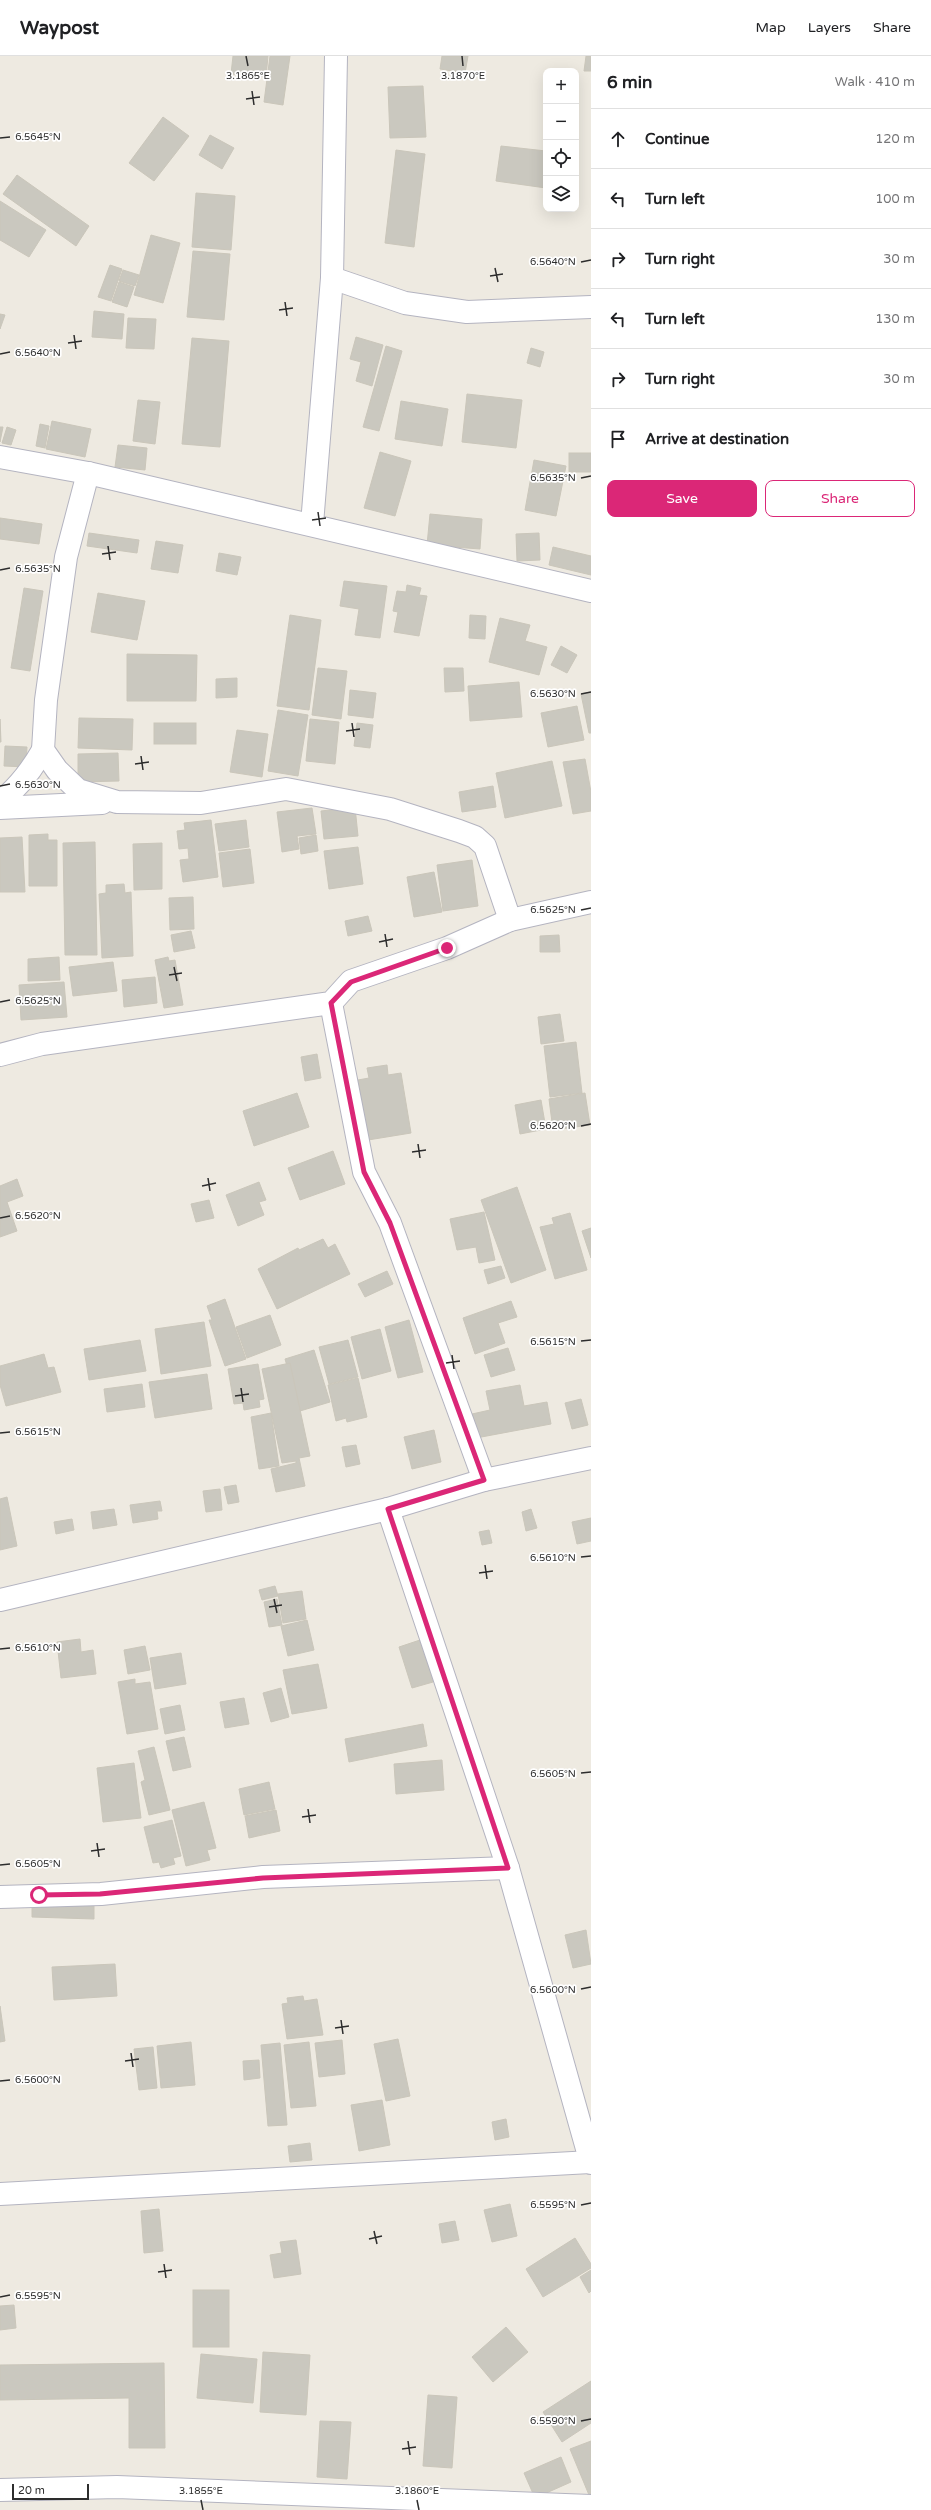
<!DOCTYPE html>
<html lang="en">
<head>
<meta charset="utf-8">
<style>
  body { margin:0; font-family:"Varela Round",sans-serif; background:#f2f2f2; color:#202124 }
  .controls { position:absolute; right:12px; top:12px; display:grid; overflow:hidden; border-radius:8px; box-shadow:0 4px 16px #0002 }
  .controls button { width:36px; height:36px; display:grid; place-items:center; padding:0; border:0; border-bottom:1px solid #e0e0e0; background:#fff; color:#202124; font:20px sans-serif }
  .scale { position:absolute; left:12px; bottom:10px; width:77px; box-sizing:border-box; padding-left:4px; border:2px solid #2d2d2d; border-top:0; font-size:11px; line-height:14px; white-space:nowrap; color:#2d2d2d; -webkit-text-stroke:3px #fff; paint-order:stroke }
  .stop { position:absolute; width:12px; height:12px; margin:-9px; border:3px solid #db2777; border-radius:50%; background:#fff }
  .stop.end { background:#db2777; border-color:#fff; box-shadow:0 1px 4px #0008 }
  .list { margin:0; padding:0; list-style:none }
  h2 { display:flex; justify-content:space-between; align-items:center; height:52px; margin:0; padding:0 16px; font-size:17px }
  h2 small { font-size:13px; font-weight:400; color:#757577 }
  .list li { display:grid; grid-template-columns:26px 1fr auto; gap:12px; align-items:center; box-sizing:border-box; height:60px; padding:0 16px; border-top:1px solid #e0e0e0 }
  .list b { display:block; font-size:15px; white-space:nowrap }
  .list em { font-size:13px; font-style:normal; color:#757577 }
  .actions { display:flex; gap:8px; padding:12px 16px }
  .actions a { flex:1; padding:9px 0; border:1px solid #db2777; border-radius:8px; text-align:center; font-size:14px; color:#db2777 }
  .actions .main { background:#db2777; color:#fff }
  .icon { flex:none; width:22px; height:22px; fill:none; stroke:currentColor; stroke-width:2; stroke-linecap:round; stroke-linejoin:round }
  .map { position:relative; flex:none; width:591px; height:2454px; overflow:hidden }
  header { display:flex; align-items:center; gap:24px; box-sizing:border-box; height:56px; padding:0 20px; background:#fff; border-bottom:1px solid #e0e0e0 }
  header strong { font-size:19px }
  nav { display:flex; gap:22px; margin-inline-start:auto; font-size:14px }
  main { display:flex }
  aside { flex:1; background:#fff }
  .map>svg:first-child { display:block }
</style>
</head>
<body>
<header>
<strong>Waypost</strong>
<nav><a>Map</a><a>Layers</a><a>Share</a></nav>
</header>
<main>
<div class="map">
<svg width="591" height="2454" viewBox="0 0 591 2454">
  <rect width="100%" height="100%" fill="#eeeae1"/>
  <g fill="#cac8bf" stroke="#cac6ba">
    <path d="M233,0H268L266,21L231,18Z"/>
    <path d="M270,0H290L283,49L264,46Z"/>
    <path d="M442,0H468L465,17L440,13Z"/>
    <path d="M586,0H591V15H584Z"/>
    <path d="M423,30L426,81L390,82L388,31Z"/>
    <path d="M163,61L189,80L154,125L129,107Z"/>
    <path d="M210,79L234,92L222,113L199,99Z"/>
    <path d="M501,90L546,95V132L496,125Z"/>
    <path d="M396,94L425,98L414,191L385,187Z"/>
    <path d="M17,119L89,170L76,190L3,138Z"/>
    <path d="M196,137L235,140L231,194L192,191Z"/>
    <path d="M0,145L46,174L29,201L0,184Z"/>
    <path d="M151,179L180,187L163,247L134,239Z"/>
    <path d="M193,195L230,198L224,264L187,261Z"/>
    <path d="M110,209L122,213L111,245L98,241Z"/>
    <path d="M123,214L139,219L135,230L119,225Z"/>
    <path d="M119,226L134,231L127,251L112,246Z"/>
    <path d="M94,255L124,258L122,283L92,281Z"/>
    <path d="M0,258L5,259L0,273Z"/>
    <path d="M128,262L156,263L154,293L126,292Z"/>
    <path d="M356,281L383,289L372,330L356,325L361,306L350,303Z"/>
    <path d="M192,282L229,285L220,391L182,388Z"/>
    <path d="M386,290L402,295L379,375L363,371Z"/>
    <path d="M531,292L544,296L540,311L527,307Z"/>
    <path d="M467,338L522,344L516,392L462,386Z"/>
    <path d="M138,344L160,346L155,388L133,385Z"/>
    <path d="M401,345L448,353L442,390L395,383Z"/>
    <path d="M52,365L91,373L85,401L46,393Z"/>
    <path d="M40,368L49,370L45,392L36,390Z"/>
    <path d="M0,371H3L0,386Z"/>
    <path d="M7,371L16,374L11,389L2,387Z"/>
    <path d="M118,389L147,392L145,414L115,411Z"/>
    <path d="M380,396L411,405L395,460L364,452Z"/>
    <rect x="569" y="397" width="22" height="19"/>
    <path d="M534,404L566,410L556,460L525,454Z"/>
    <path d="M430,458L482,463L480,493L427,489Z"/>
    <path d="M0,462L42,468L39,488L0,483Z"/>
    <path d="M89,477L139,484L137,497L87,490Z"/>
    <path d="M539,477L540,504L517,505L516,478Z"/>
    <path d="M156,485L183,489L178,517L151,513Z"/>
    <path d="M553,491L591,500V519L549,509Z"/>
    <path d="M219,497L241,501L237,519L216,515Z"/>
    <path d="M344,525L387,530L380,582L355,579L359,553L340,550Z"/>
    <path d="M407,529L421,532L419,539L427,540L419,580L394,576L398,556L393,555L397,535L406,536Z"/>
    <path d="M24,532L43,535L30,615L11,612Z"/>
    <path d="M98,537L145,545L137,584L91,576Z"/>
    <path d="M290,559L321,564L309,654L277,650Z"/>
    <path d="M470,559L486,560L485,583L469,582Z"/>
    <path d="M500,562L530,569L525,585L547,591L539,619L489,606Z"/>
    <path d="M561,590L577,599L567,617L551,609Z"/>
    <path d="M127,598L197,599L196,645H127Z"/>
    <path d="M318,612L347,615L341,663L312,659Z"/>
    <path d="M444,612H463L464,635L445,636Z"/>
    <path d="M237,622V641L216,642V623Z"/>
    <path d="M519,626L522,661L470,665L468,630Z"/>
    <path d="M350,634L376,637L373,662L348,659Z"/>
    <path d="M591,636V677H589L581,638Z"/>
    <path d="M577,650L584,684L548,691L541,657Z"/>
    <path d="M278,654L308,659L298,720L268,715Z"/>
    <path d="M79,662L133,663L132,694L78,692Z"/>
    <path d="M0,663L1,686H0Z"/>
    <path d="M310,663L339,666L335,708L306,705Z"/>
    <rect x="154" y="667" width="42" height="21"/>
    <path d="M357,667L373,669L370,692L354,690Z"/>
    <path d="M237,674L268,678L262,721L230,716Z"/>
    <path d="M5,690L27,691L26,711L4,710Z"/>
    <path d="M118,697L119,725L78,726V698Z"/>
    <path d="M585,703L591,736V755L573,758L563,706Z"/>
    <path d="M552,705L562,750L505,762L496,717Z"/>
    <path d="M493,730L496,751L462,756L459,736Z"/>
    <path d="M355,751L358,780L324,783L321,755Z"/>
    <path d="M312,752L316,778L297,780L299,793L282,796L277,756Z"/>
    <path d="M211,764L218,821L183,826L180,804L189,803L188,792L179,793L177,775L185,774L184,767Z"/>
    <path d="M246,764L249,791L219,795L215,768Z"/>
    <path d="M48,778V784H57V830H29V779Z"/>
    <path d="M316,779L318,795L301,798L299,782Z"/>
    <path d="M22,781L25,836H0V782Z"/>
    <path d="M95,786L97,899H65L63,787Z"/>
    <path d="M162,787V833L134,834L133,788Z"/>
    <path d="M358,791L363,828L329,833L324,795Z"/>
    <path d="M250,793L254,827L223,831L219,797Z"/>
    <path d="M472,804L478,850L443,855L437,809Z"/>
    <path d="M434,816L442,856L414,861L407,821Z"/>
    <path d="M124,828L125,837L131,836L133,900L102,902L99,838L106,837V829Z"/>
    <path d="M193,841L194,873L170,874L169,842Z"/>
    <path d="M368,860L372,875L348,880L345,865Z"/>
    <path d="M191,875L195,892L174,896L171,879Z"/>
    <path d="M559,879L560,896H540V880Z"/>
    <path d="M59,901L60,924L28,925V903Z"/>
    <path d="M168,901L169,905L175,904L183,949L164,952L155,904Z"/>
    <path d="M113,906L117,935L73,940L69,911Z"/>
    <path d="M155,921L157,947L124,951L122,924Z"/>
    <path d="M64,926L67,961L21,964L19,929Z"/>
    <path d="M560,958L564,985L541,988L538,961Z"/>
    <path d="M576,986L582,1037L550,1041L544,990Z"/>
    <path d="M317,998L321,1022L305,1025L301,1001Z"/>
    <path d="M387,1009L388,1019L401,1017L411,1077L368,1084L358,1024L369,1022L367,1012Z"/>
    <path d="M297,1037L309,1071L254,1090L243,1055Z"/>
    <path d="M585,1037L590,1069L553,1074L549,1043Z"/>
    <path d="M541,1044L546,1073L520,1078L515,1049Z"/>
    <path d="M333,1095L345,1128L300,1144L288,1112Z"/>
    <path d="M17,1123L23,1140L7,1146L17,1175L0,1181V1130Z"/>
    <path d="M259,1126L266,1144L259,1146L264,1159L238,1170L226,1139Z"/>
    <path d="M517,1131L546,1214L511,1227L481,1144Z"/>
    <path d="M209,1144L214,1162L196,1166L191,1148Z"/>
    <path d="M484,1156L495,1204L479,1207L476,1191L457,1194L450,1163Z"/>
    <path d="M570,1157L587,1214L555,1223L540,1171L554,1168L552,1162Z"/>
    <path d="M591,1172V1202L582,1175Z"/>
    <path d="M323,1183L328,1192L335,1188L350,1218L277,1253L258,1213L298,1192L299,1194Z"/>
    <path d="M501,1210L505,1222L488,1228L484,1214Z"/>
    <path d="M387,1215L393,1228L365,1241L358,1228Z"/>
    <path d="M225,1243L246,1303L225,1310L209,1264H212L207,1250Z"/>
    <path d="M511,1245L517,1261L498,1267L505,1287L475,1298L463,1262Z"/>
    <path d="M270,1259L281,1289L247,1302L236,1271Z"/>
    <path d="M409,1264L423,1316L398,1322L385,1271Z"/>
    <path d="M204,1266L211,1310L161,1318L155,1273Z"/>
    <path d="M380,1273L391,1315L362,1323L351,1281Z"/>
    <path d="M140,1284L146,1315L89,1324L84,1293Z"/>
    <path d="M348,1284L358,1321L329,1328L319,1291Z"/>
    <path d="M508,1292L515,1314L491,1321L484,1299Z"/>
    <path d="M314,1294L330,1346L300,1355L285,1303Z"/>
    <path d="M44,1298L48,1312L54,1311L61,1336L6,1350L0,1329V1310Z"/>
    <path d="M290,1307L310,1400L299,1402L305,1430L276,1436L271,1413L296,1407V1405L282,1407L262,1313Z"/>
    <path d="M258,1308L264,1343L259,1344L260,1351L244,1354L243,1347L234,1348L228,1313Z"/>
    <path d="M207,1318L212,1353L155,1362L149,1326Z"/>
    <path d="M358,1322L367,1361L347,1366L346,1362L336,1365L328,1329Z"/>
    <path d="M142,1328L145,1351L107,1356L104,1333Z"/>
    <path d="M520,1329L524,1350L547,1346L551,1368L476,1382L472,1358L490,1354L486,1335Z"/>
    <path d="M581,1343L588,1369L572,1373L565,1347Z"/>
    <path d="M271,1357L279,1410L259,1413L251,1361Z"/>
    <path d="M434,1374L441,1406L412,1413L404,1381Z"/>
    <path d="M356,1389L360,1408L346,1411L342,1391Z"/>
    <path d="M236,1429L239,1446L228,1448L224,1431Z"/>
    <path d="M220,1433L222,1454L206,1456L203,1435Z"/>
    <path d="M7,1441L17,1490L0,1494V1443Z"/>
    <path d="M160,1445L162,1455H157L158,1463L133,1467L130,1449Z"/>
    <path d="M114,1453L117,1469L93,1473L91,1456Z"/>
    <path d="M531,1453L537,1472L526,1475L522,1456Z"/>
    <path d="M591,1462V1485L577,1488L572,1466Z"/>
    <path d="M72,1463L74,1474L56,1478L54,1466Z"/>
    <path d="M489,1474L492,1487L482,1489L479,1476Z"/>
    <path d="M275,1530L278,1540L262,1544L259,1534Z"/>
    <path d="M302,1535L306,1563L283,1567L278,1538Z"/>
    <path d="M277,1543L282,1569L269,1571L264,1546Z"/>
    <path d="M307,1564L314,1594L288,1600L281,1570Z"/>
    <path d="M80,1583L81,1596L93,1594L96,1618L61,1622L57,1586Z"/>
    <path d="M420,1584L433,1626L412,1632L399,1591Z"/>
    <path d="M145,1590L150,1614L128,1618L124,1594Z"/>
    <path d="M181,1597L186,1628L155,1633L150,1602Z"/>
    <path d="M318,1608L327,1652L292,1658L283,1614Z"/>
    <path d="M135,1623V1628L150,1626L158,1673L127,1678L118,1626Z"/>
    <path d="M281,1632L289,1661L271,1666L263,1637Z"/>
    <path d="M244,1642L249,1668L225,1672L220,1646Z"/>
    <path d="M180,1649L185,1674L165,1678L160,1653Z"/>
    <path d="M423,1668L427,1690L349,1706L345,1683Z"/>
    <path d="M184,1681L191,1711L173,1715L166,1685Z"/>
    <path d="M154,1691L170,1754L149,1759L141,1726L145,1724L138,1695Z"/>
    <path d="M442,1704L444,1734L396,1738L394,1708Z"/>
    <path d="M134,1707L141,1762L103,1766L97,1712Z"/>
    <path d="M269,1726L275,1753L244,1759L239,1733Z"/>
    <path d="M204,1746L216,1792L207,1794L210,1804L186,1810L172,1754Z"/>
    <path d="M276,1754L280,1775L249,1782L245,1760Z"/>
    <path d="M172,1764L181,1800L173,1802L175,1808L161,1812L159,1806L153,1807L144,1771Z"/>
    <path d="M32,1842L94,1843V1863L32,1861Z"/>
    <path d="M586,1874L591,1908L573,1912L565,1879Z"/>
    <path d="M115,1908L117,1940L54,1944L52,1911Z"/>
    <path d="M303,1940L304,1945L317,1943L323,1979L287,1983L282,1948L288,1947L287,1942Z"/>
    <path d="M0,1950L5,1985L0,1986Z"/>
    <path d="M398,1983L410,2040L386,2045L374,1988Z"/>
    <path d="M342,1984L345,2018L319,2021L315,1987Z"/>
    <path d="M191,1986L195,2029L161,2032L157,1990Z"/>
    <path d="M309,1986L316,2050L291,2052L284,1989Z"/>
    <path d="M280,1987L287,2069L268,2070L261,1989Z"/>
    <path d="M153,1991L157,2032L139,2034L134,1993Z"/>
    <path d="M259,2004L260,2022L244,2024L243,2005Z"/>
    <path d="M382,2044L390,2089L359,2095L351,2049Z"/>
    <path d="M506,2063L509,2081L495,2084L492,2066Z"/>
    <path d="M310,2087L312,2104L290,2106L288,2090Z"/>
    <path d="M510,2148L517,2180L492,2186L484,2154Z"/>
    <path d="M159,2153L163,2195L144,2197L141,2155Z"/>
    <path d="M455,2165L459,2184L442,2187L439,2168Z"/>
    <path d="M575,2182L591,2208V2212L543,2241L526,2213Z"/>
    <path d="M296,2184L301,2218L274,2222L270,2199L282,2197L280,2186Z"/>
    <path d="M591,2214V2235L589,2237L580,2221Z"/>
    <rect x="193" y="2234" width="36" height="57"/>
    <path d="M14,2249L16,2272L0,2274V2250Z"/>
    <path d="M506,2271L528,2296L493,2326L472,2301Z"/>
    <path d="M263,2296L310,2299L306,2359L260,2356Z"/>
    <path d="M201,2298L257,2303L253,2347L197,2342Z"/>
    <path d="M164,2307L165,2392H129V2342L0,2344V2309Z"/>
    <path d="M591,2325V2367L562,2386L543,2356Z"/>
    <path d="M428,2339L457,2341L452,2412L423,2410Z"/>
    <path d="M320,2365L351,2366L347,2423L317,2421Z"/>
    <path d="M591,2385V2438L589,2439L570,2393Z"/>
    <path d="M561,2401L571,2426L535,2442L524,2417Z"/>
  </g>
  <g fill="none" stroke-linecap="round" stroke-linejoin="round">
    <defs>
      <g id="minor">
        <path d="M332,222L405,247L467,256L591,251"/>
        <path d="M0,401L88,417L591,535"/>
        <path d="M88,417L66,501L46,644L43,694L57,714L78,734L117,746L201,747L286,733L390,753L459,775L475,781L485,790L510,864"/>
        <path d="M312,468L332,222L336,0"/>
        <path d="M0,746C19,731 31,715 43,694"/>
        <path d="M0,752L102,747"/>
        <path d="M331,947L364,1116L390,1167L484,1424"/>
        <path d="M0,999L42,988L331,947L351,925L447,892L510,864L591,846"/>
        <path d="M388,1453L508,1812L591,2107"/>
        <path d="M0,1544L388,1453L484,1424L591,1402"/>
        <path d="M0,1841L101,1838L263,1821L508,1812"/>
        <path d="M0,2138L591,2106"/>
        <path d="M0,2434L117,2431L591,2450"/>
      </g>
    </defs>
    <use href="#minor" stroke="#b4b4c0" stroke-width="24"/>
    <use href="#minor" stroke="#fff" stroke-width="22"/>
  </g>
  <g fill="none" stroke-linecap="round" stroke-linejoin="round">
    <path stroke="#db2777" stroke-width="5" d="M39,1839L100,1838L263,1822L508,1812L388,1453L484,1424L390,1167L364,1116L331,947L351,926L447,892"/>
  </g>
  <path fill="none" stroke="#2d2d2d" stroke-width="1.5" d="M246,0L248,10M462,0L463,10M252,35L254,49M246,43L260,41M0,82L10,81M581,206L591,204M495,212L498,226M490,220L503,218M285,246L287,260M279,254L293,252M74,279L76,293M68,287L82,285M0,298L10,296M581,422L591,420M318,456L320,470M312,464L326,462M108,490L110,504M102,498L116,496M0,514L10,512M581,638L591,636M352,667L354,681M346,675L360,673M141,700L143,714M135,708L149,706M0,730L10,728M581,854L591,852M385,878L387,891M379,886L393,883M174,911L177,925M169,919L182,917M0,946L10,944M581,1070L591,1068M418,1088L420,1102M412,1096L426,1094M208,1122L210,1135M202,1130L216,1127M0,1162L10,1160M581,1285L591,1284M452,1299L454,1313M446,1307L460,1305M241,1332L243,1346M235,1340L249,1338M0,1377L10,1376M581,1501L591,1500M485,1509L487,1523M479,1517L493,1515M274,1543L277,1557M269,1551L282,1549M0,1593L10,1592M581,1717L591,1716M308,1753L310,1767M302,1761L316,1759M97,1787L99,1801M91,1795L105,1793M0,1809L10,1808M581,1933L591,1931M341,1964L343,1978M335,1972L349,1970M131,1997L133,2011M125,2005L139,2003M0,2025L10,2024M581,2149L591,2147M374,2175L377,2188M369,2183L382,2180M164,2208L166,2222M158,2216L172,2214M0,2241L10,2239M581,2365L591,2363M408,2385L410,2399M402,2393L416,2391M201,2444L203,2454M417,2444L419,2454"/>
  <g font-size="10" text-anchor="middle" fill="#2d2d2d" stroke="#fff" stroke-width="3.5" stroke-linejoin="round" paint-order="stroke">
    <text x="248" y="23">3.1865°E</text>
    <text x="463" y="23">3.1870°E</text>
    <text x="38" y="84">6.5645°N</text>
    <text x="553" y="209">6.5640°N</text>
    <text x="38" y="300">6.5640°N</text>
    <text x="553" y="425">6.5635°N</text>
    <text x="38" y="516">6.5635°N</text>
    <text x="553" y="641">6.5630°N</text>
    <text x="38" y="732">6.5630°N</text>
    <text x="553" y="857">6.5625°N</text>
    <text x="38" y="948">6.5625°N</text>
    <text x="553" y="1073">6.5620°N</text>
    <text x="38" y="1163">6.5620°N</text>
    <text x="553" y="1289">6.5615°N</text>
    <text x="38" y="1379">6.5615°N</text>
    <text x="553" y="1505">6.5610°N</text>
    <text x="38" y="1595">6.5610°N</text>
    <text x="553" y="1721">6.5605°N</text>
    <text x="38" y="1811">6.5605°N</text>
    <text x="553" y="1937">6.5600°N</text>
    <text x="38" y="2027">6.5600°N</text>
    <text x="553" y="2152">6.5595°N</text>
    <text x="38" y="2243">6.5595°N</text>
    <text x="553" y="2368">6.5590°N</text>
    <text x="201" y="2438">3.1855°E</text>
    <text x="417" y="2438">3.1860°E</text>
  </g>
</svg>
<div class="controls">
<button>+</button>
<button>−</button>
<button><svg class="icon" aria-label="locate" viewBox="0 0 24 24"><circle cx="12" cy="12" r="6"/><path d="M12 2v4M12 18v4M2 12h4M18 12h4"/></svg></button>
<button><svg class="icon" aria-label="layers" viewBox="0 0 24 24"><path d="M12 4l9 5-9 5-9-5zM3 14l9 5 9-5"/></svg></button>
</div>
<div class="scale">20 m</div>
<div class="stop" style="left:39px;top:1839px"></div>
<div class="stop end" style="left:447px;top:892px"></div>
</div>
<aside>
<h2>6 min<small>Walk · 410 m</small></h2>
<ul class="list">
<li><svg class="icon" aria-label="ahead" viewBox="0 0 24 24"><path d="M12 20V5M6 11l6-6 6 6"/></svg><div><b>Continue</b></div><em>120 m</em></li>
<li><svg class="icon" aria-label="left" viewBox="0 0 24 24"><path d="M17 20v-9H6M10 6l-5 5 5 5"/></svg><div><b>Turn left</b></div><em>100 m</em></li>
<li><svg class="icon" aria-label="right" viewBox="0 0 24 24"><path d="M7 20v-9h11M14 6l5 5-5 5"/></svg><div><b>Turn right</b></div><em>30 m</em></li>
<li><svg class="icon" aria-label="left" viewBox="0 0 24 24"><path d="M17 20v-9H6M10 6l-5 5 5 5"/></svg><div><b>Turn left</b></div><em>130 m</em></li>
<li><svg class="icon" aria-label="right" viewBox="0 0 24 24"><path d="M7 20v-9h11M14 6l5 5-5 5"/></svg><div><b>Turn right</b></div><em>30 m</em></li>
<li><svg class="icon" aria-label="arrive" viewBox="0 0 24 24"><path d="M6 21V4h12l-3 4 3 4H6"/></svg><div><b>Arrive at destination</b></div></li>
</ul>
<div class="actions"><a class="main">Save</a><a>Share</a></div>
</aside>
</main>
</body>
</html>
